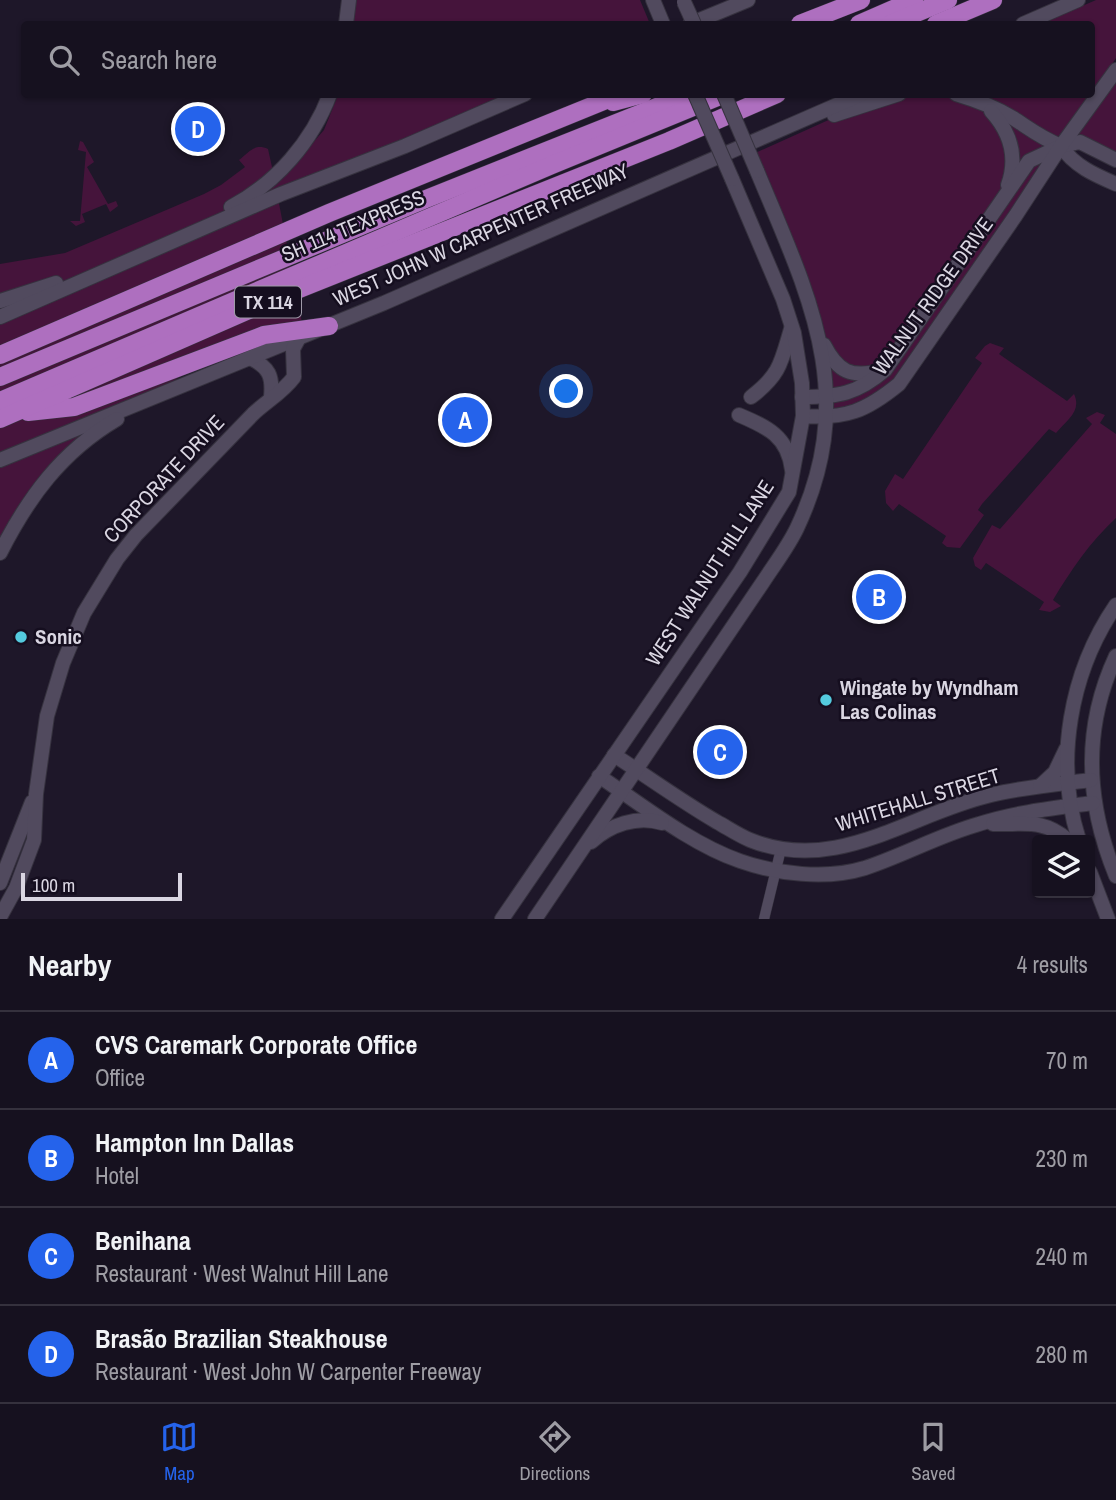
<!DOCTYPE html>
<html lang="en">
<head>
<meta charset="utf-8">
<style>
  body { margin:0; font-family:"Archivo Narrow",sans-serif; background:#231f2c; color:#f1f3f6 }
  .controls { position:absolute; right:21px; bottom:21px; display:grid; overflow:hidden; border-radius:7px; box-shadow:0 2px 5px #0004 }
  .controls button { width:63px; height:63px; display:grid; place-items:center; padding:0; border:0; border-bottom:2px solid #35313d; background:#16111f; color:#f1f3f6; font:35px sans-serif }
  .scale { position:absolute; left:21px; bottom:18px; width:161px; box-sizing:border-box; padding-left:7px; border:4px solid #dad6e2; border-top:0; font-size:19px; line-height:24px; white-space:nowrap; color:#dad6e2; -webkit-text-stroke:5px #150e1f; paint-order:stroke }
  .you { position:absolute; left:567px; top:392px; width:24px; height:24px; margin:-18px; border:5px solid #fff; border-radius:50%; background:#1a73e8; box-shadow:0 0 0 10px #1a73e833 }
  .badge { display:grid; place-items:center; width:46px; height:46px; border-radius:50%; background:#2563eb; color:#fff; font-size:23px; font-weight:700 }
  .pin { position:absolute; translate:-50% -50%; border:4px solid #fff; box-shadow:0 2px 7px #0006 }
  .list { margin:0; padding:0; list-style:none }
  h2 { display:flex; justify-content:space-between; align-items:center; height:91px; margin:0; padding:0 28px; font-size:30px }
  h2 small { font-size:23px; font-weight:400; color:#9e9da4 }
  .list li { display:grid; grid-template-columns:46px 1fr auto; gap:21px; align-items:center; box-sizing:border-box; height:98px; padding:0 28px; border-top:2px solid #35313d }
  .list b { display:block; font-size:26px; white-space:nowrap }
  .list p { margin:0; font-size:23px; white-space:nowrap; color:#9e9da4 }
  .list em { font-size:23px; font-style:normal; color:#9e9da4 }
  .icon { flex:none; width:38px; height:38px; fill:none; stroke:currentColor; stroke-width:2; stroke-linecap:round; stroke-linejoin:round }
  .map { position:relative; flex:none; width:1116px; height:919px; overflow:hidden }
  .search { position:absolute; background:#16111f; box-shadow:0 2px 5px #0004; left:21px; right:21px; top:21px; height:77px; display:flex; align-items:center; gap:18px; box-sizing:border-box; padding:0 24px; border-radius:7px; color:#9e9da4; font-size:26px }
  .sheet { height:483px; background:#16111f }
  nav { display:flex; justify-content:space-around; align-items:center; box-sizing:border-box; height:98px; border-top:2px solid #35313d; background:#16111f; font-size:19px; color:#9e9da4 }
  nav a { display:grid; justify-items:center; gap:4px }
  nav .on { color:#2563eb }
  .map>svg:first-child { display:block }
</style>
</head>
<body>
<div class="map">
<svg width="1116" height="919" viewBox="0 0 1116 919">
  <rect width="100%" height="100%" fill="#1e1729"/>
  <g fill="#45143b">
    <path d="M356,0H640L650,24H352Z"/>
    <path d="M1096,0H1116V58L903,378L866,404L830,415L829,366L753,154L884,95L1092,94V24H1041Z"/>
    <path d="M1116,78V154L1078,134Z"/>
    <path d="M338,95H511L277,193L302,323L181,376L73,448L33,487L15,512L0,540V264L65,253L204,194L221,185L245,167L239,160C249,152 255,143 268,149L276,185L324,130Z"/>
    <path d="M80,141L83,142L94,162L87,167L108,204L116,201L118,206L110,212L106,204L82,214L85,222L76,226L70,221H80L86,152L78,150Z"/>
    <path d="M990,343L1004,348L999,354L1067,401L1074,394C1082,411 1067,420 1056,433L1049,429L982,504L978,510L984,515L960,548L947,547L942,543L946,536L899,504L893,511L886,503L885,491L895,474L903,479L982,363L975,358L985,346Z"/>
    <path d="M1097,412L1105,415L1100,423L1116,434V518C1090,542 1071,570 1053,600L1061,606L1050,612L1039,610L1044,602L986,563L981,570L975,566L973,558L992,525L1000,529L1092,424L1086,418Z"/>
  </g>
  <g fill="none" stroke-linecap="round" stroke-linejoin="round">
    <defs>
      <path id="street" d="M764,919L781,849"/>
      <g id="secondary">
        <path d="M653,0L663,24"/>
        <path d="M346,24L349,0"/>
        <path d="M690,24L748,0"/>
        <path d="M1023,24L1078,0"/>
        <path d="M956,94C976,100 995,107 1013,118C1030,129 1041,138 1061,146"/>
        <path d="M991,111C1011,133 1018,157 1008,185"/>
        <path d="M834,115L899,94"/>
        <path d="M1061,146C1074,166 1095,175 1116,184"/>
        <path d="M231,207C276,183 312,142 330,94"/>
        <path d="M0,301L56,283"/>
        <path d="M0,317L281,194L405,146L525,94"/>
        <path d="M824,345C838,372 851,378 880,371"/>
        <path d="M250,358C269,367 273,376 271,397"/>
        <path d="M751,397C780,375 781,363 791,329"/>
        <path d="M802,397C838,397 857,394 885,370L1029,161L1061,146L1080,142L1116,160"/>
        <path d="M739,415C767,427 788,436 792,470"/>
        <path d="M803,416C846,419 866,411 899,384L1016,215L1061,146L1116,70"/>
        <path d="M0,460L384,303L862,94"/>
        <path d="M0,553C28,498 61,452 117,419"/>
        <path d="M1116,656C1082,729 1086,803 1116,876"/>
        <path d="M614,755C648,777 681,801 717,822C728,828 738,835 750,840C837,875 909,814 991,795C1023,787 1058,784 1091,780"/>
        <path d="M599,776C642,805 691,844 740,861C777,874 826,880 865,868C904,855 940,835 979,824C1016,812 1055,808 1093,803"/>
        <path d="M1040,786L1055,772L1066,749"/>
        <path d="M993,824C1025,825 1042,818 1068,840"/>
        <path d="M1079,840C1054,762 1070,672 1116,605"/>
        <path d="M591,842C610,825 637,815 662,823"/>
        <path d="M1090,872L1108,919"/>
        <path d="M0,883L32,802"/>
        <path d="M0,917L16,888L34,840L36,794L47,716L63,663L84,613L117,559L136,535L253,414C267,401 283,392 294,377L293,349L299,338"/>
        <path d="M502,919L740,572L789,492L803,416L802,383L794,333L783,299L732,179"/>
        <path d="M535,919L763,582C774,565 788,547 797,528C860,394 809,296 757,171"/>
      </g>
      <g id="highway">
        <path d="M800,24L861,0"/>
        <path d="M859,24L914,0"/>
        <path d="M890,24L948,0"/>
        <path d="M936,24L993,0"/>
        <path d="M613,102L643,94"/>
        <path d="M0,355L329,213L621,94"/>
        <path d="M0,377L426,199L689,94"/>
        <path d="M0,401L552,165L725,94"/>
        <path d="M28,412L74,407L264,335L329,326"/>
        <path d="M0,419L272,300L669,141L777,94"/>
      </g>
    </defs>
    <use href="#street" stroke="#36323f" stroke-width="11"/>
    <use href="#secondary" stroke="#36323f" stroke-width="16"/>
    <use href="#highway" stroke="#36323f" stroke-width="19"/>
    <use href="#street" stroke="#514a5e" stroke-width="10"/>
    <use href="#secondary" stroke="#514a5e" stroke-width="14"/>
    <use href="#highway" stroke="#ae6fbf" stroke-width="18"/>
    <defs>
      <g id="secondary-bridge">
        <path d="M684,2L694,24"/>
        <path d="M695,94L732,179"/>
        <path d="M724,94L757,171"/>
      </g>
    </defs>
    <use href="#secondary-bridge" stroke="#36323f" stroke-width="16" stroke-linecap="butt"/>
    <use href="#secondary-bridge" stroke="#514a5e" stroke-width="14"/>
  </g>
  <g fill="#54cade" stroke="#150e1f" stroke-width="2.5">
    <circle cx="21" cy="637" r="7"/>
    <circle cx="826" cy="700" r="7"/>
  </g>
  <g text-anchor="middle" stroke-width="5" stroke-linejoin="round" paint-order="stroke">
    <rect fill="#150e1f" stroke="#9f9aa8" stroke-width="2" x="235" y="286.5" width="66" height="31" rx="5"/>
    <g font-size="19" font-weight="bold" fill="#dad6e2">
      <text x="268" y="309">TX 114</text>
    </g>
    <g font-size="21" fill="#dad6e2" stroke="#150e1f">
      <text transform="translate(353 226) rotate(-23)" y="7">SH 114 TEXPRESS</text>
      <text transform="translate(481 235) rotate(-24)" y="7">WEST JOHN W CARPENTER FREEWAY</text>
      <text transform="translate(933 296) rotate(-54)" y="7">WALNUT RIDGE DRIVE</text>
      <text transform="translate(164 479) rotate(-47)" y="7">CORPORATE DRIVE</text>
      <text transform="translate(710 573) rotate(-57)" y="7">WEST WALNUT HILL LANE</text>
      <text transform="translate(918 800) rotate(-17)" y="7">WHITEHALL STREET</text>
    </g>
    <g font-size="21" font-weight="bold" fill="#dad6e2" stroke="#150e1f" text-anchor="start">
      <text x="35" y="644">Sonic</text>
      <text x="840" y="695">Wingate by Wyndham<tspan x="840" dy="24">Las Colinas</tspan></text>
    </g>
  </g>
</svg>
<div class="controls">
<button><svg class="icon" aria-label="layers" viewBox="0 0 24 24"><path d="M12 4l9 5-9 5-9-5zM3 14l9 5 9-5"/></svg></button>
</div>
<div class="scale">100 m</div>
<div class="you"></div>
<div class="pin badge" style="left:465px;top:420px">A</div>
<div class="pin badge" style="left:879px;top:597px">B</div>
<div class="pin badge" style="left:720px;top:752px">C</div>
<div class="pin badge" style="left:198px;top:129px">D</div>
<div class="search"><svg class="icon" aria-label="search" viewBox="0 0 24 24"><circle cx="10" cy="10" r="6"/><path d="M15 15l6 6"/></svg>Search here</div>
</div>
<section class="sheet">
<h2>Nearby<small>4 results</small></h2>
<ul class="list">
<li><span class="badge">A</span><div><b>CVS Caremark Corporate Office</b><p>Office</p></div><em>70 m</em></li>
<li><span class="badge">B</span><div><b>Hampton Inn Dallas</b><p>Hotel</p></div><em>230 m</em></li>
<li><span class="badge">C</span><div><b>Benihana</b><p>Restaurant · West Walnut Hill Lane</p></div><em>240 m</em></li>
<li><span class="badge">D</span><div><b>Brasão Brazilian Steakhouse</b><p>Restaurant · West John W Carpenter Freeway</p></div><em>280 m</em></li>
</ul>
</section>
<nav>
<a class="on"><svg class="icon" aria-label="map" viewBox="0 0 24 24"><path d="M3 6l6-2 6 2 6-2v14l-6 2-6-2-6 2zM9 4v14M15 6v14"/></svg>Map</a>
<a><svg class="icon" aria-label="directions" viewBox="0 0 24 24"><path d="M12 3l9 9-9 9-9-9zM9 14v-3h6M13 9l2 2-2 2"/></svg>Directions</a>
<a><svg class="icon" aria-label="saved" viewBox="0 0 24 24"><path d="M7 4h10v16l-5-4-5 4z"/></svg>Saved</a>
</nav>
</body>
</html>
